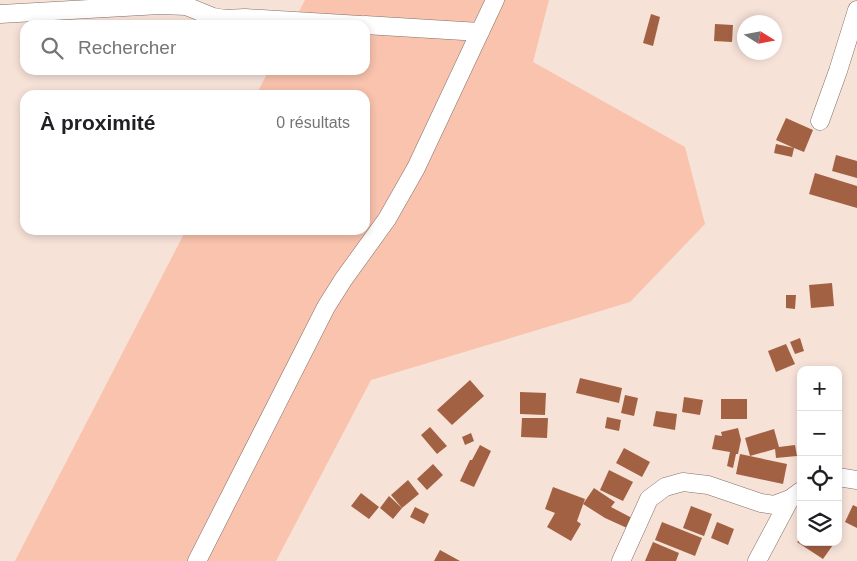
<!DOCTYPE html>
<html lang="fr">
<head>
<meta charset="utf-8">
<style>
  body { margin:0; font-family:Helvetica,sans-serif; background:#f6f6f6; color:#202124 }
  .controls { position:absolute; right:15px; bottom:15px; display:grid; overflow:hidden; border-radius:10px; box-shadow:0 2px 8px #0003 }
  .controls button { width:45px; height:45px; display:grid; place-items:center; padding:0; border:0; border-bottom:1px solid #e0e0e0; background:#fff; color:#202124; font:25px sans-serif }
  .compass { position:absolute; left:737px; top:15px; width:45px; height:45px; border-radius:50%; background:#fff; box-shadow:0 2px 8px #0003; rotate:101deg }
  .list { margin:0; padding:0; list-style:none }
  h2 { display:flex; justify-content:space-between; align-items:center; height:65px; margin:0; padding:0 20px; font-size:21px }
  h2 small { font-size:16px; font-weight:400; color:#757577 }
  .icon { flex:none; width:28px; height:28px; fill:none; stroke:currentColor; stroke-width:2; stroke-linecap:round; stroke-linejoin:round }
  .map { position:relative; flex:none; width:857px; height:561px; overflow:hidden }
  .search { position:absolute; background:#fff; box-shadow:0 2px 8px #0003; left:20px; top:20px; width:350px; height:55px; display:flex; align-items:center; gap:12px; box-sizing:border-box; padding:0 18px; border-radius:15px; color:#757577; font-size:19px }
  .panel { position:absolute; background:#fff; box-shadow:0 2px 8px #0003; left:20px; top:90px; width:350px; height:145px; border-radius:15px }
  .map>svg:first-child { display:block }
</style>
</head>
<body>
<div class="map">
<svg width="857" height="561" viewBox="0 0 857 561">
  <rect width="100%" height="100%" fill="#f7e2d8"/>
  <path fill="#f9c3ad" d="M305,0H549L533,62L685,147L705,224L630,302L371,380L276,561H15L186,230H365V95H256L269,70H365V25H292Z"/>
  <g fill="#a36143">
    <path d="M651,14L660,17L653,46L643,43Z"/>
    <path d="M715,24L733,25L732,42L714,41Z"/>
    <path d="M786,118L813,130L804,152L794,148L792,157L774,153L776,144L794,148L776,140Z"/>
    <path d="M836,155L857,161V178L832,171Z"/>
    <path d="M815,173L857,186V208L809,194Z"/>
    <path d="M832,283L834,306L811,308L809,285Z"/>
    <path d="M786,295H796L795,309L786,308Z"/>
    <path d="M800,338L804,351L795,354L790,342Z"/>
    <path d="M786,344L795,364L776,372L768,351Z"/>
    <path d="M580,378L622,388L619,403L576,393Z"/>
    <path d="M470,380L484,396L452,425L437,410Z"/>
    <path d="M520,392L546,393L545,415L520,414Z"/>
    <path d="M625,395L638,398L634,416L621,413Z"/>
    <path d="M684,397L703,400L700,415L682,412Z"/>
    <rect x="721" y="399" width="26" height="20"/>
    <path d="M656,411L677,414L675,430L653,426Z"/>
    <path d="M607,417L621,420L619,431L605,428Z"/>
    <path d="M522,418H548L547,438L521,437Z"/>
    <path d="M430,427L447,446L437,454L421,435Z"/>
    <path d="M738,428L741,440L738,454H736L733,468L727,466L730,452L712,449L715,435L722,436L721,432Z"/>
    <path d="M774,429L779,447L795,445L797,456L776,458L775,449L750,456L745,438Z"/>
    <path d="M471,433L474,441L465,445L462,437Z"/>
    <path d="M480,445L491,451L474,487L460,481L470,460H472Z"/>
    <path d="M624,448L650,462L642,477L616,463Z"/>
    <path d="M740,454L787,464L783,484L736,474Z"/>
    <path d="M433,464L443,475L427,490L417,479Z"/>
    <path d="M609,470L633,482L623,501L600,490Z"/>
    <path d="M408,480L419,494L402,508L391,495Z"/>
    <path d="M553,487L585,499L577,521L581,524L571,541L547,527L555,513L545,509Z"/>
    <path d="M594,488L615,502L611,507L632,518L627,528L605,518L583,504Z"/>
    <path d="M361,493L379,507L369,519L351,506Z"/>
    <path d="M389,496L402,508L393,519L380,508Z"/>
    <path d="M853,505L857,507V528L845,522Z"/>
    <path d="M691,506L712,514L704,536L683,528Z"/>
    <path d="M415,507L429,514L424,524L410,517Z"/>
    <path d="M662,522L702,538L695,556L655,540Z"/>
    <path d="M717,522L734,529L728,545L711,538Z"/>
    <path d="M801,539V542H835L823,559L797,542Z"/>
    <path d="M653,542L679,553L676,561H645Z"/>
    <path d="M440,550L460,561H434Z"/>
  </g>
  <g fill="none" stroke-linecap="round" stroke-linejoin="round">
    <defs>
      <g id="minor">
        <path d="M0,14L160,5L186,6L213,17L225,19L245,18L361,25"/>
        <path d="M365,25L480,32"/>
        <path d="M820,121L838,71L857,10"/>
        <path d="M838,477L857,480"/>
        <path d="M197,561L326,307L343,280L387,219L416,168L495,0"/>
        <path d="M621,561L649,499L665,487L683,482L708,485L761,503L774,505L790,499L801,491"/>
        <path d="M757,561L790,499"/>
      </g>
    </defs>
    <use href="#minor" stroke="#826f67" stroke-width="19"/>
    <use href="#minor" stroke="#fff" stroke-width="18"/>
  </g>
</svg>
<div class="controls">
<button>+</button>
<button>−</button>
<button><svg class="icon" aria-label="locate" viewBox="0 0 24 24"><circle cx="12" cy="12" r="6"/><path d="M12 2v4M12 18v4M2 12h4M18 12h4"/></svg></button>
<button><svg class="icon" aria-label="layers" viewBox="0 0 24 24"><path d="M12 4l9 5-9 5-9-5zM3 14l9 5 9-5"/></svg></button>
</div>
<svg class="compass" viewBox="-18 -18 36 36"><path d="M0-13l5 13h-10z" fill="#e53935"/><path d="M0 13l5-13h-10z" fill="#757577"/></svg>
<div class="search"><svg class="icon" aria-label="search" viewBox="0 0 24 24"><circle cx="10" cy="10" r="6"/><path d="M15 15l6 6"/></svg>Rechercher</div>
<section class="panel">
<h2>À proximité<small>0 résultats</small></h2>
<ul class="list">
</ul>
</section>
</div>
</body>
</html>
